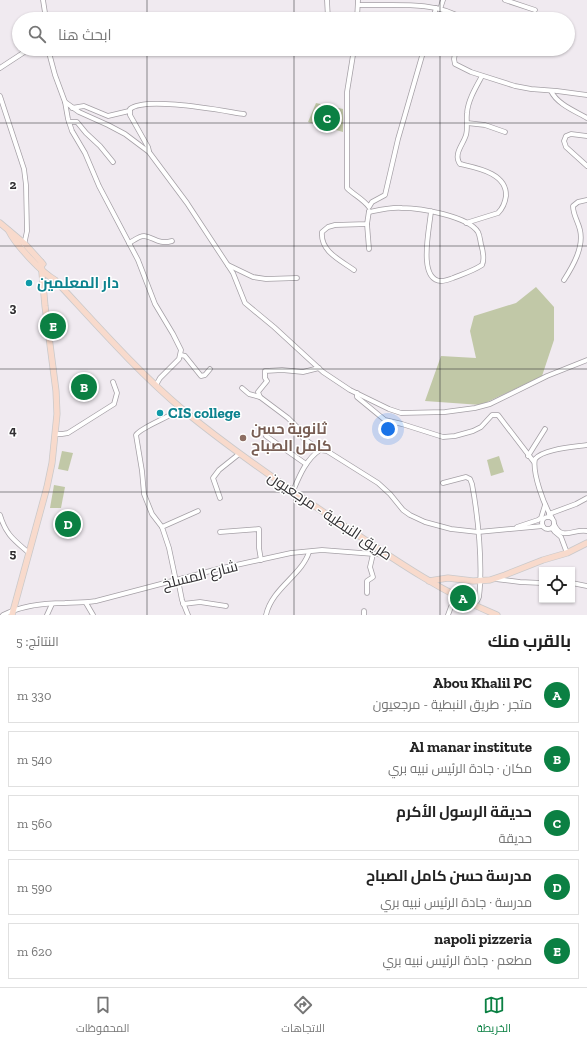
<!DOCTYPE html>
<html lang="ar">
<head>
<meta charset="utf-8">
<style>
  body { margin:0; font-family:"Zilla Slab",Cairo,serif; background:#f6f6f6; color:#222; direction:rtl }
  .controls { position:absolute; right:12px; bottom:12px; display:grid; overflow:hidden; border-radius:0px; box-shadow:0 1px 3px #0004 }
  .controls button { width:36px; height:36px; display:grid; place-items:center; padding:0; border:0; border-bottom:1px solid #e0e0e0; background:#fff; color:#222; font:20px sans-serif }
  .you { position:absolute; left:388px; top:429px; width:14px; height:14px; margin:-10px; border:3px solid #fff; border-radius:50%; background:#1a73e8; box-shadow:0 0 0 6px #1a73e833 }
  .badge { display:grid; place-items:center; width:26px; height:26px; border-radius:50%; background:#0b8043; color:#fff; font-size:13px; font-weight:700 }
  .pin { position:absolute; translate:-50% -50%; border:2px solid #fff; box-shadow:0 1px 4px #0006 }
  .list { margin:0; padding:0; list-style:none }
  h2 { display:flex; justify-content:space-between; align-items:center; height:52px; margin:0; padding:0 16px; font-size:17px }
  h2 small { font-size:13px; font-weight:400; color:#767676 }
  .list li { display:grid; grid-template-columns:26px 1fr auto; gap:12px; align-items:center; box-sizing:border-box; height:56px; margin:0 8px 8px; padding:0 8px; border:1px solid #e0e0e0; border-radius:0px }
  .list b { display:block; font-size:15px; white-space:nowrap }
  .list p { margin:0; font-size:13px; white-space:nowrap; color:#767676 }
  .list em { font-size:13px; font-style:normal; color:#767676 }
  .icon { flex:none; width:22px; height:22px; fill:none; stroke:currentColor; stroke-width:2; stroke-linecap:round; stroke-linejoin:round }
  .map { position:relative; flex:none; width:587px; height:615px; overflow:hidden; direction:ltr }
  .search { position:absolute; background:#fff; box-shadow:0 1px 3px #0004; left:12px; right:12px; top:12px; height:44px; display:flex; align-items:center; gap:10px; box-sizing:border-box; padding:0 14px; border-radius:22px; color:#767676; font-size:15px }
  .sheet { height:372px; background:#fff }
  nav { display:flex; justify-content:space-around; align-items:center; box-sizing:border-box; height:56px; border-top:1px solid #e0e0e0; background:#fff; font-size:11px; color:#767676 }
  nav a { display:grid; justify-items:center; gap:2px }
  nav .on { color:#0b8043 }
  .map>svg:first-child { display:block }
</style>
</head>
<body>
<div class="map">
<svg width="587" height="615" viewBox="0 0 587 615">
  <rect width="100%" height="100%" fill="#f0eaf0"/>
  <g fill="#c1c8a7">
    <path d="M316,103L343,109V132L308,122Z"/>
    <path d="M536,287L554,307V340L542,376L481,405L425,401L441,356L476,358L470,331L474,316L516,303Z"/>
    <path d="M62,451L73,453L68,471L58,469Z"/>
    <path d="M499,456L504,472L491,476L487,460Z"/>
    <path d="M54,485L65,487L61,508H50Z"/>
  </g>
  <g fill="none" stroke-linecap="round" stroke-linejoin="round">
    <defs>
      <g id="minor">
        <path d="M43,0L46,19"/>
        <path d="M327,0L328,19"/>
        <path d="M505,0L535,10"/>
        <path d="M358,5C390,6 436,0 463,19"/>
        <path d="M440,9L443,0"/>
        <path d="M357,19L358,0"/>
        <path d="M433,19L436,8"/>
        <path d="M48,49L55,75L65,102L68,119L72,131L85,153L99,186L138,260L155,304L173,334L181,350L179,359L160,378L156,385"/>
        <path d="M354,49L347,92V188C354,195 363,199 369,207L372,202L385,195L398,139L424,49"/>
        <path d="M456,49L454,59L455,64L471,72L515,86L531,89L557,91L587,95"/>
        <path d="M0,68L29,49"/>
        <path d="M551,91C557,104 575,111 587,118"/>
        <path d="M0,96L24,169L26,185L27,231L24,245"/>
        <path d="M65,102L79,112L108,125L125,134L149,152L187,203L233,273L245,303L274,327L323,372L350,390L389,409L401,413L445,412L475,408L490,404L547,376L587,360"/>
        <path d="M72,108L84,106L108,116L129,111"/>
        <path d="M69,122H77L86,133L100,146L113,162"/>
        <path d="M467,123L485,125L505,132"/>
        <path d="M587,136L571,134L566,136L564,141L566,147L587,166"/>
        <path d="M149,151L148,147L130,115V109C146,96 223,111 244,114"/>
        <path d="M369,212C379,210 392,207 402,208C420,208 468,216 478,232C480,236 480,240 481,244C483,251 485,259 482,265C473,271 463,274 453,278C450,279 445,281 441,281C417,280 430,226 431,211"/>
        <path d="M466,223L498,213C503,208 505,203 506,196C507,173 477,168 460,164C453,154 463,145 466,135C468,128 466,121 467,113C468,100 476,87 482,76"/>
        <path d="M367,224L369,249"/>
        <path d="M129,243C133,241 139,236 144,236C154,237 158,245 172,241"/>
        <path d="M228,265L253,277L266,279L297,278"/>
        <path d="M354,270C340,260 320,251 322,232L328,227L335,225L367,224L369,211"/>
        <path d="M564,280C573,266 584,247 580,230C578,221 573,215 573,206L578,202L587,200"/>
        <path d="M181,355L185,356L201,376L205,375L210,369"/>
        <path d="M319,368L303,372L282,370L265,371V378L267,381L258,392L260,397L288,418L298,428L303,438L320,450L327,451L378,483L390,494L403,510L410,515L425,522L451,529L478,532L543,526"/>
        <path d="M242,388L249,394L260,397"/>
        <path d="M357,393V397L385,420L402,424L443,437L455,436L473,431L481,427L492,415H498L534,462"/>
        <path d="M55,434H62L68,433L114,404L117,393L113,382"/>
        <path d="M266,436L306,464"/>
        <path d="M528,456L545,429"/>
        <path d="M443,483L466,477L470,479L472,484C478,516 483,565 479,597L477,601L474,604"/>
        <path d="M293,491C299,477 306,459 320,450"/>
        <path d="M220,498L213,478L219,470L239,454"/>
        <path d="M549,514L576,504L587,498"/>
        <path d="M0,515C6,535 14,540 29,553"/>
        <circle cx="548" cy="523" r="6"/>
        <path d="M552,518C544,505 532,473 535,459C543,449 574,447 587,445"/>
        <path d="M554,524C562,542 574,528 587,531"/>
        <path d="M162,527L152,514L144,494L142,471L136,435C141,427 171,417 181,408"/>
        <path d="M517,527L538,520L541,518L545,505"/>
        <path d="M552,528L555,532L561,537L567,553"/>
        <path d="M220,532L259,529V548L261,560"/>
        <path d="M495,579L520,582L542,583"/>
        <path d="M178,580L182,600L188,615"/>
        <path d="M176,581L169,548L162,527L198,511"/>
        <path d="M572,583L587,586"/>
        <path d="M367,593V581L373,577L370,567L373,554"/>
        <path d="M86,603L93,615"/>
        <path d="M183,604L200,602L226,606"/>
        <path d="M3,615C21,606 45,603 65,603C75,602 85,603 96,601L218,569L291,553L322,550L387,555"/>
        <path d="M47,615L52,604"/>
        <path d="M266,615C272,588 302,575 309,552"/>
        <path d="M364,615V611"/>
        <path d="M448,615L455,596"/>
      </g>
      <g id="major">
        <path d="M0,223L25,244L43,264"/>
        <path d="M9,231C15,244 42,273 55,280C96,324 136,370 182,409C234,452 290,490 346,527C395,560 443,593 497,615"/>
        <path d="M429,581L448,578L473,581L490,580L505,575L543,560L567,553L587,543"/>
        <path d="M12,615L47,487L52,463L57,414L56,391L45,306L41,262"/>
      </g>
    </defs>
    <use href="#minor" stroke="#a5a0a6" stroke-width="5.5"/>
    <use href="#major" stroke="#cac9ca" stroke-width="7"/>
    <use href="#minor" stroke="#fff" stroke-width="4"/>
    <use href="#major" stroke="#f8dacc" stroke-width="5.5"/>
  </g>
  <path fill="none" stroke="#323033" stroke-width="1" stroke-opacity="0.55" d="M147,0V19M294,0V19M440,0V19M147,49V615M294,49V615M440,49V615M0,123H587M0,246H587M0,369H587M0,492H587"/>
  <g fill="#0f9aa8" stroke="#fff" stroke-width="1.5">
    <circle cx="29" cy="283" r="4"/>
    <circle cx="160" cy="413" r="4"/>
  </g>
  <circle fill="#8d6e63" stroke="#fff" stroke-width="1.5" cx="243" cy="438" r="4"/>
  <g text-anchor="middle" stroke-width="3" stroke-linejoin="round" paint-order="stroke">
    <g font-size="15" font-weight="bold" fill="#0d838f" stroke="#fff" text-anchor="start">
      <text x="37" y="288">دار المعلمين</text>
      <text x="168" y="418">CIS college</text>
    </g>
    <g font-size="15" font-weight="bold" fill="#785e54" stroke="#fff" text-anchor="start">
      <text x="251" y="434">ثانوية حسن<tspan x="251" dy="17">كامل الصباح</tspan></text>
    </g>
    <g font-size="15" fill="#323033" stroke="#fff">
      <text transform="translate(330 516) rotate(34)" y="5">طريق النبطية - مرجعيون</text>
      <text transform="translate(200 575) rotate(-14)" y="5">شارع المسلخ</text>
    </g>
  </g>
  <g font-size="13" text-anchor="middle" font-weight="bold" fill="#323033" stroke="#fff" stroke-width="3" stroke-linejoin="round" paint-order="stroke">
    <text x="13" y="189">2</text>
    <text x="13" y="312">3</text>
    <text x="13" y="435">4</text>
    <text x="13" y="558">5</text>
  </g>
</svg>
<div class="controls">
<button><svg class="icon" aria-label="locate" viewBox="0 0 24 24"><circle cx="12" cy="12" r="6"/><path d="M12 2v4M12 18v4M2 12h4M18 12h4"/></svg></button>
</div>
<div class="you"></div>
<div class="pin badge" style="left:463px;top:598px">A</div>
<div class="pin badge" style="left:84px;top:387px">B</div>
<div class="pin badge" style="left:327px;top:118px">C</div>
<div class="pin badge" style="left:68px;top:524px">D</div>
<div class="pin badge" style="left:53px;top:326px">E</div>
<div class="search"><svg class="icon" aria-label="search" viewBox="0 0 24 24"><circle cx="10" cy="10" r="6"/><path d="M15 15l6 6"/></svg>ابحث هنا</div>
</div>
<section class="sheet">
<h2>بالقرب منك<small>النتائج: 5</small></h2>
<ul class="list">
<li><span class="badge">A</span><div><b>Abou Khalil PC</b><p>متجر · طريق النبطية - مرجعيون</p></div><em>330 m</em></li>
<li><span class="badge">B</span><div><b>Al manar institute</b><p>مكان · جادة الرئيس نبيه بري</p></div><em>540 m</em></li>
<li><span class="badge">C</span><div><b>حديقة الرسول الأكرم</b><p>حديقة</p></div><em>560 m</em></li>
<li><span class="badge">D</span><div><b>مدرسة حسن كامل الصباح</b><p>مدرسة · جادة الرئيس نبيه بري</p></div><em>590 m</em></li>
<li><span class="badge">E</span><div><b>napoli pizzeria</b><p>مطعم · جادة الرئيس نبيه بري</p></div><em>620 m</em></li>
</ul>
</section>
<nav>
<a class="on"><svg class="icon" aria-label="map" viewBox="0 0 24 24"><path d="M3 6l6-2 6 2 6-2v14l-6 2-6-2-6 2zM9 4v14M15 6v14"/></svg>الخريطة</a>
<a><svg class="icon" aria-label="directions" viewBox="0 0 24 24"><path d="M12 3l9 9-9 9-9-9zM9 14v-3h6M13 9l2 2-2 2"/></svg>الاتجاهات</a>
<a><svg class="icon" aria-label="saved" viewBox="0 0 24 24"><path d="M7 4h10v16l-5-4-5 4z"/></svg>المحفوظات</a>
</nav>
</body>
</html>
